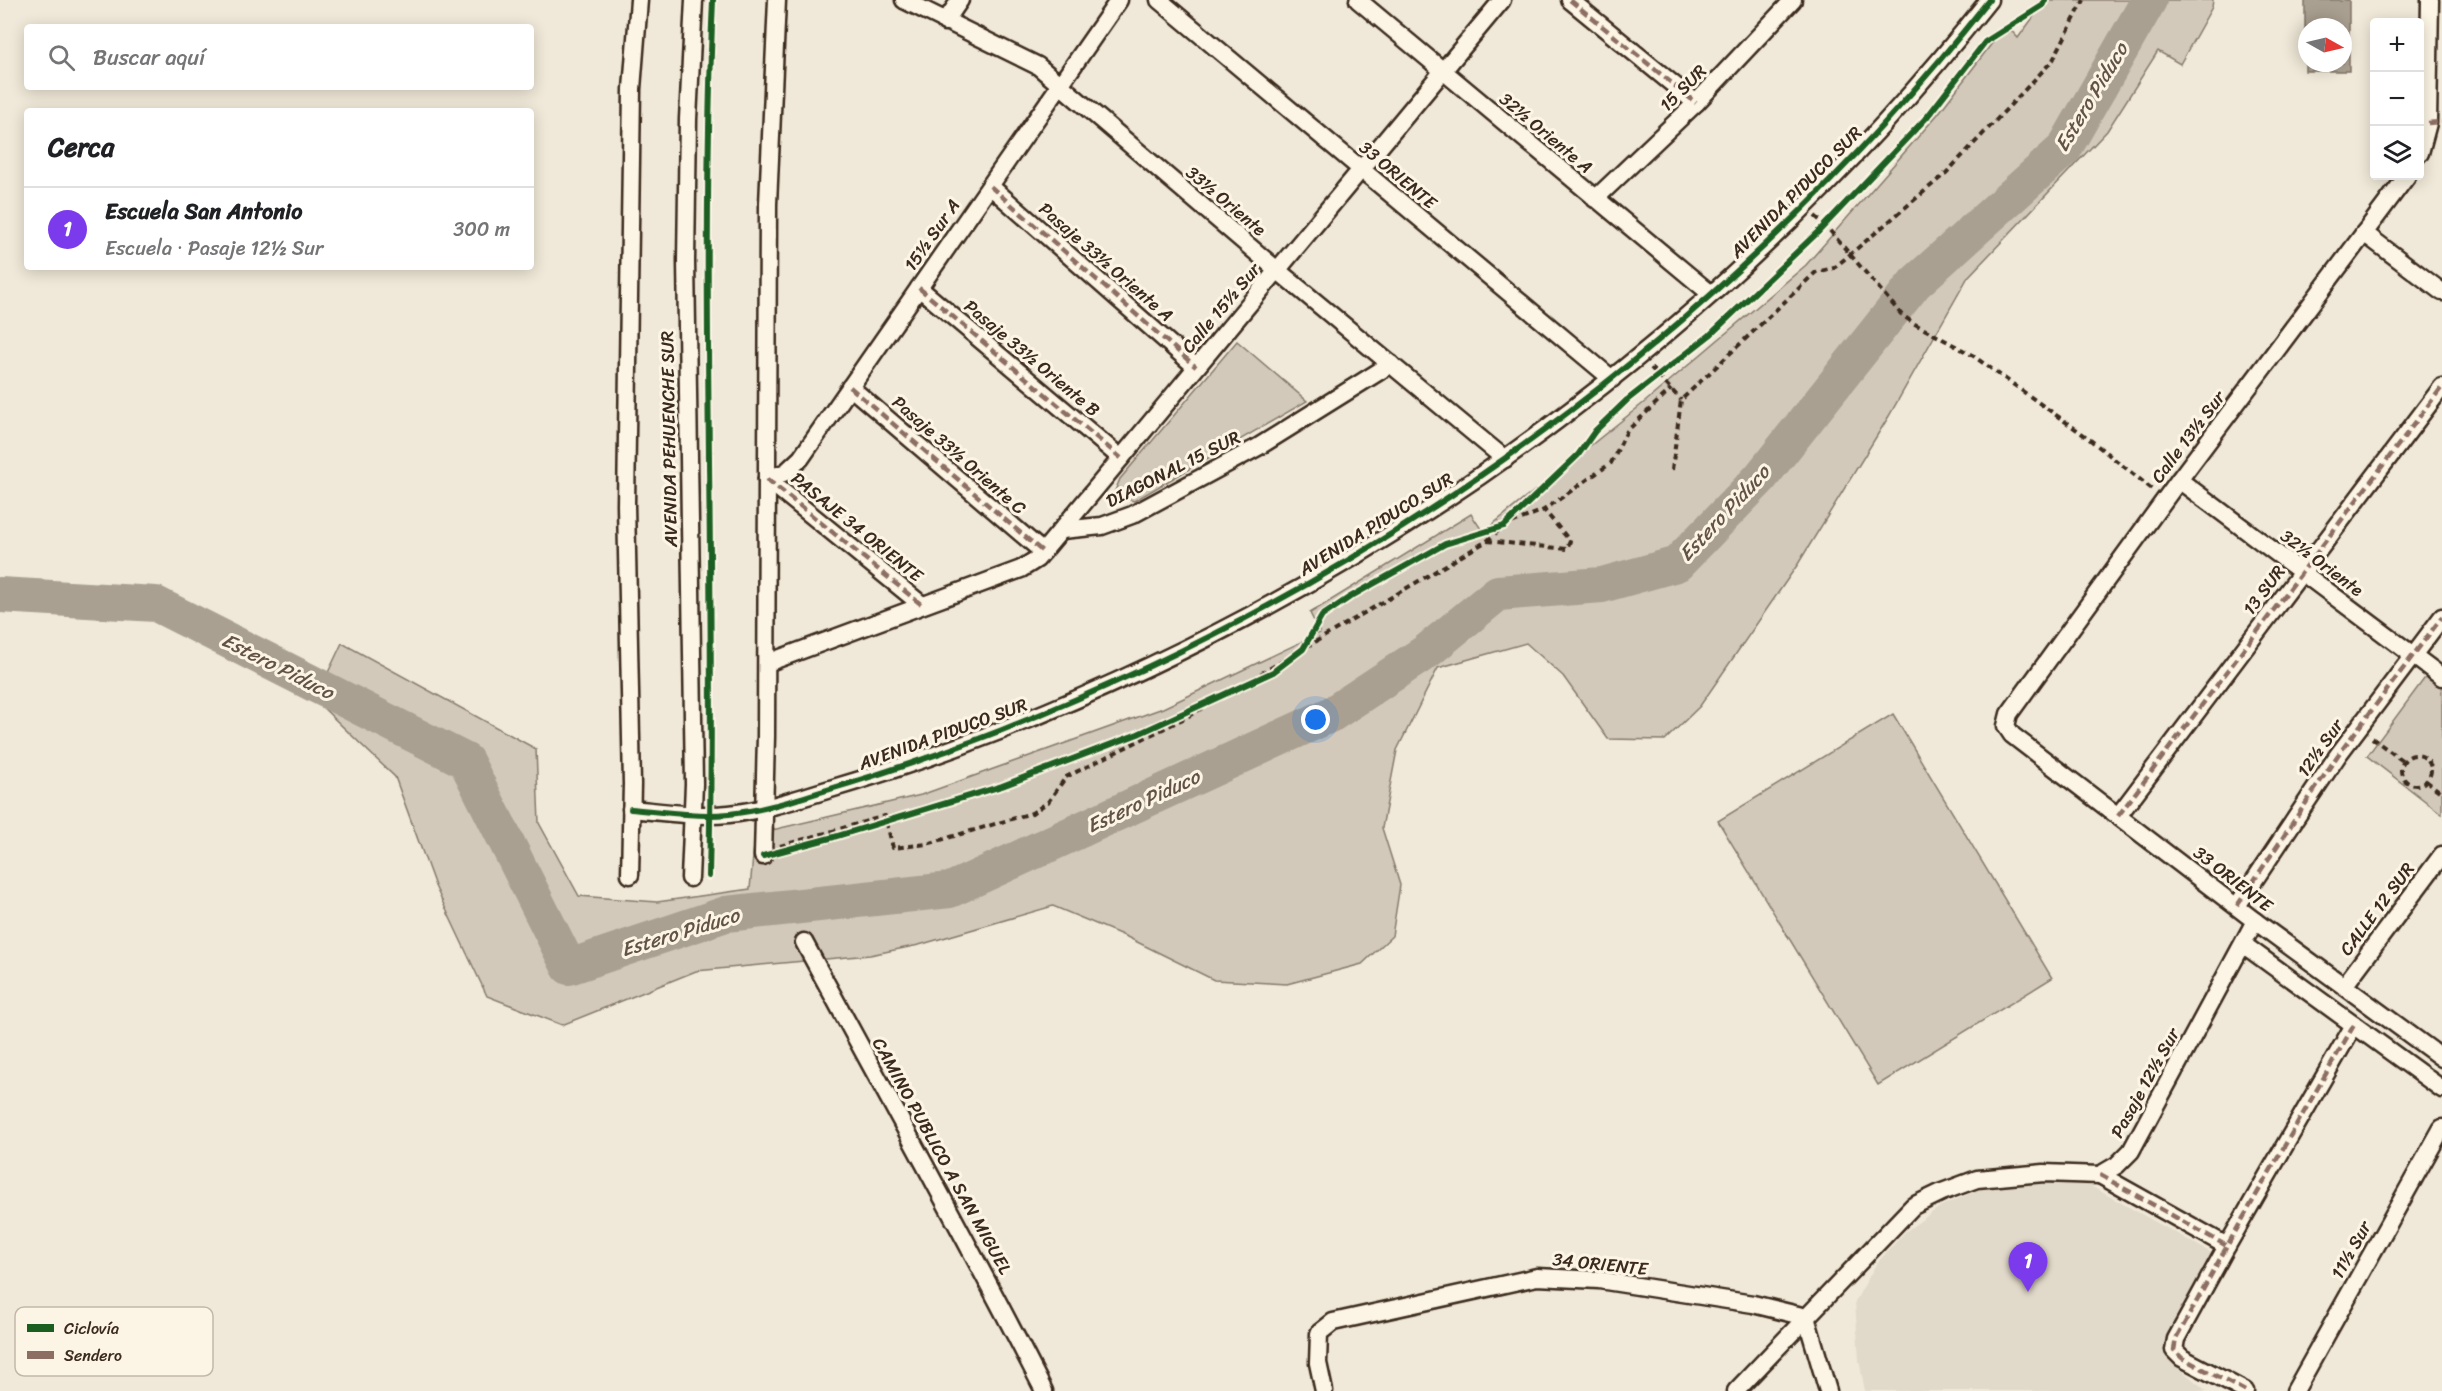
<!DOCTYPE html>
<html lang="es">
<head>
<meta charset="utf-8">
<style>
  body { margin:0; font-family:Sriracha,sans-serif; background:#f2f2f2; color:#202124 }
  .controls { position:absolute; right:18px; top:18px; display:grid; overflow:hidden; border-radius:6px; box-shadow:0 3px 15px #0003 }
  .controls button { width:54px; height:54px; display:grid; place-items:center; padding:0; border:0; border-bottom:2px solid #e0e0e0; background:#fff; color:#202124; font:30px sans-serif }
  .compass { position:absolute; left:2298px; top:18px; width:54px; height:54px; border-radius:50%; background:#fff; box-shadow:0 3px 15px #0003; rotate:98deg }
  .you { position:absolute; left:1316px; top:720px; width:21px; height:21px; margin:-15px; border:4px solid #fff; border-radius:50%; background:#1a73e8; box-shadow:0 0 0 9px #1a73e833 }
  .badge { display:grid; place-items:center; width:39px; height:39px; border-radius:50%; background:#7c3aed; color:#fff; font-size:20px; font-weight:700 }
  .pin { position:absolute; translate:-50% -50px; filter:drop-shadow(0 2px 3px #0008) }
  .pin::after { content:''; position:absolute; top:32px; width:21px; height:18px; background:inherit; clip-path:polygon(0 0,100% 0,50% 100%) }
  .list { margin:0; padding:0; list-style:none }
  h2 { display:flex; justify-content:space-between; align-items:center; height:78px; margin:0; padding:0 24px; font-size:26px }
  h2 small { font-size:20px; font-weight:400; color:#757577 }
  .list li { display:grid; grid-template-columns:39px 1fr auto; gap:18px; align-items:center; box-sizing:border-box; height:84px; padding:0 24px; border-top:2px solid #e0e0e0 }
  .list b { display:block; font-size:22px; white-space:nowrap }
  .list p { margin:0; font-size:20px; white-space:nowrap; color:#757577 }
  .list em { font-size:20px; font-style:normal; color:#757577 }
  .icon { flex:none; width:33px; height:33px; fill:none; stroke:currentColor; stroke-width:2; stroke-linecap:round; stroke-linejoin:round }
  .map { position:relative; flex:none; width:2442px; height:1391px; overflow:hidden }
  .search { position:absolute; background:#fff; box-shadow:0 3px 15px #0003; left:24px; top:24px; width:510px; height:66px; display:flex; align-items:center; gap:15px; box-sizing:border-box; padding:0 21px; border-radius:6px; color:#757577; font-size:22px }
  .panel { position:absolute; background:#fff; box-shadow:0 3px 15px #0003; left:24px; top:108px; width:510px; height:162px; border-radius:6px }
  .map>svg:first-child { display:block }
</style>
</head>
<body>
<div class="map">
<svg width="2442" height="1391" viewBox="0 0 2442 1391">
  <rect width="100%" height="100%" fill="#f0e9d9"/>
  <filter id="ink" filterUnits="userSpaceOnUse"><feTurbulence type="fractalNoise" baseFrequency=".0167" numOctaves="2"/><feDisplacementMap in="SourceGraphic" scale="12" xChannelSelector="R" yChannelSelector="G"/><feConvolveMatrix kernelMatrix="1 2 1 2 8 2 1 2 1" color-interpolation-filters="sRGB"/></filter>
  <g filter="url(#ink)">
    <path fill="#e1d9c9" d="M2023,1180L2067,1181L2089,1185L2217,1256L2169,1354L2176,1366L2207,1391H1865L1859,1360L1855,1302L1876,1264L1905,1232L1941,1206L1981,1189Z"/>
    <g fill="#d2c9ba" stroke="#867a6c" stroke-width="1.5">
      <path d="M2046,0H2213L2212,7L2180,64L2158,51L2107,131L1968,277L1889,416L1798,564L1700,706L1665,740L1608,739L1563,676L1526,643L1438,668L1397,750L1382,828L1400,885L1392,936L1362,964L1287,984L1214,980L1127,937L1053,906L919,945L870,955L696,971L562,1025L487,996L435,886L395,777L315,700L342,643L536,749L539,823L579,896L657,902L750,889L755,834L921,795L1163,708L1320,633L1310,613L1471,514L1483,532L1646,401L1806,265L1938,114L2006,25L2018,38Z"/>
      <path d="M1237,341L1307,401L1134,501L1123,498L1115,491L1120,479Z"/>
      <path d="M2427,675L2442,685V814L2367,756Z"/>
      <path d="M1893,714L2052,978L1878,1085L1718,821Z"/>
    </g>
    <path fill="#aaa091" stroke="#7e7163" stroke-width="1.5" fill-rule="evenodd" d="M2305,0H2349V71H2305ZM2307,27H2343V63H2307Z"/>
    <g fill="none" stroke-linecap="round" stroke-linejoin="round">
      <path stroke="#aaa091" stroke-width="36" d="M0,595L156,604L466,761L569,967L726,914L950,890L1332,714L1426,652L1498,593L1602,585L1677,564L1760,478L1915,283L2064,149L2149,0"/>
      <defs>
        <g id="minor">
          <path d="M904,0L1038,66L1277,270L1505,459"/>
          <path d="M1159,0L1612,379"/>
          <path d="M1358,0L1711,294"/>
          <path d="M1570,0L1696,103"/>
          <path d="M945,22L960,0"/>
          <path d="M2420,153L2428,123L2430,0"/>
          <path d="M2407,176L2179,480L2009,714L2006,726L2012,735L2255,921L2442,1058"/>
          <path d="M990,186L1196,367"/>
          <path d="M1595,199L1696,103L1793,0"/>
          <path d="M2364,233L2442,292"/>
          <path d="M919,288L1121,458"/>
          <path d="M850,387L1043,552"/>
          <path d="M767,479L786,472L801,458L1119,0"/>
          <path d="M767,479L922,605"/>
          <path d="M2179,480L2442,677"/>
          <path d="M1062,530L1102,526L1132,515L1258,447L1391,364"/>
          <path d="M767,663L1021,569L1037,559L1502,0"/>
          <path d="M631,809C663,812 697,817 729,814C759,811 788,802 817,793C879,775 941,754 1002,730C1390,577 1730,327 1989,0"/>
          <path d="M2118,816L2442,387"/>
          <path d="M763,856L766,736L768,204L777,0"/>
          <path d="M630,875L632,784L626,505L632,89L639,0"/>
          <path d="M690,878L694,784L686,261L688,119L694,0"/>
          <path d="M2237,906L2338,755L2442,617"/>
          <path d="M804,942C884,1091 967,1239 1044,1391"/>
          <path d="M2244,945L2442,1089"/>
          <path d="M2344,986L2442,855"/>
          <path d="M2100,1175L2227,1246"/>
          <path d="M1324,1391L1318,1363L1319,1333L1333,1322L1537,1277L1599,1280L1753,1304L1806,1317L1828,1391"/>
          <path d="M1736,1391L1913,1206L1942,1192L1977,1179L2044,1173L2100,1175L2117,1165L2131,1151L2255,921"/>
          <path d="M2245,1391L2182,1358L2174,1350L2176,1339L2227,1246L2354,1025"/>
          <path d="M2295,1391L2442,1128"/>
        </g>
      </defs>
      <use href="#minor" stroke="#3b2a1e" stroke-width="21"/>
      <g stroke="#3b2a1e" stroke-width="4" stroke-dasharray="6 4.5" stroke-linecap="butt">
        <path d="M1815,216L1825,225L1901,314L1913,323L1972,355L2084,435L2152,489"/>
        <path d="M1651,368L1681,400"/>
        <path d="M1672,470L1681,400L1816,272L1834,268L1946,173L2053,60L2084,0"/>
        <path d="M1487,541L1504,526L1544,510"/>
        <path d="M2372,738L2403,761"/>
        <circle cx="2416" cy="770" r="15"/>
        <path d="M2426,781L2442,793"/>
        <path d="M780,846L885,816L893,848L927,844L1032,813L1048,802L1066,777L1187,717L1487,541L1567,549L1570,541L1544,510L1611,463L1627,431L1671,389"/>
      </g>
      <use href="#minor" stroke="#fcf5e5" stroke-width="16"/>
      <g stroke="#8d6e63" stroke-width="4.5" stroke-dasharray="9 4.5" stroke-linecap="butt">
        <path d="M1570,0L1696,103"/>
        <path d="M2428,123L2442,122"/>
        <path d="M990,186L1196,367"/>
        <path d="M919,288L1121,458"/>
        <path d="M850,387L1043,552"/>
        <path d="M767,479L922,605"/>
        <path d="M2118,816L2442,387"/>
        <path d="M2237,906L2338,755L2442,617"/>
        <path d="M2100,1175L2227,1246"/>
        <path d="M2245,1391L2182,1358L2174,1350L2176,1339L2227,1246L2354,1025"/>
      </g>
      <defs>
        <g id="cycleway">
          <path d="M631,809C663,812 697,817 729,814C759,811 788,802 817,793C879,775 941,754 1002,730C1390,577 1730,327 1989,0"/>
          <path d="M763,856L834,837L1002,786L1138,734L1273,672L1303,649L1322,616L1350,597L1445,544L1504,526L1578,455L1595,431L1627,400L1710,335L1819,231L1927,117L1985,42L2042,6L2045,0"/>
          <path d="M709,876C716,584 700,292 713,0"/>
        </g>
      </defs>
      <use href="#cycleway" stroke="#fcf5e5" stroke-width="10"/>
      <use href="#cycleway" stroke="#1b5e20" stroke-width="6"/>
    </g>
  </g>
  <g text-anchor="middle" stroke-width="6" stroke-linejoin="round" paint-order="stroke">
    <g font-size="18" fill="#3b2a1e" stroke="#fcf5e5">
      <text transform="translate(1683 88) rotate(-45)" y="6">15 SUR</text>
      <text transform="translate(1546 133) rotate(40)" y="6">32½ Oriente A</text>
      <text transform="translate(1398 175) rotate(40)" y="6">33 ORIENTE</text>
      <text transform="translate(1796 192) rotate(-45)" y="6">AVENIDA PIDUCO SUR</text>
      <text transform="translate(1226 201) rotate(40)" y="6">33½ Oriente</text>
      <text transform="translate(932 235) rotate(-55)" y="6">15½ Sur A</text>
      <text transform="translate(1106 262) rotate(41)" y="6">Pasaje 33½ Oriente A</text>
      <text transform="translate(1221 308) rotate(-50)" y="6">Calle 15½ Sur</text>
      <text transform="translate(1032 358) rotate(40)" y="6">Pasaje 33½ Oriente B</text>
      <text transform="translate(2188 437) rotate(-53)" y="6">Calle 13½ Sur</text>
      <text transform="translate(669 439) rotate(-91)" y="6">AVENIDA PEHUENCHE SUR</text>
      <text transform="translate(959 455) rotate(41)" y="6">Pasaje 33½ Oriente C</text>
      <text transform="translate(1173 469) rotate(-27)" y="6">DIAGONAL 15 SUR</text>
      <text transform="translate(1376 524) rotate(-32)" y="6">AVENIDA PIDUCO SUR</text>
      <text transform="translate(857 527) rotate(39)" y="6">PASAJE 34 ORIENTE</text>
      <text transform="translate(2322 563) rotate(37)" y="6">32½ Oriente</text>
      <text transform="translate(2264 590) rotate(-53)" y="6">13 SUR</text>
      <text transform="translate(943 734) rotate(-20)" y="6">AVENIDA PIDUCO SUR</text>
      <text transform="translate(2320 748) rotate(-55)" y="6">12½ Sur</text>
      <text transform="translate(2233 879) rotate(38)" y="6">33 ORIENTE</text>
      <text transform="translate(2377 909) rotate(-53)" y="6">CALLE 12 SUR</text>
      <text transform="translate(2145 1083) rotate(-61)" y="6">Pasaje 12½ Sur</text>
      <text transform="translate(942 1156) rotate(61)" y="6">CAMINO PUBLICO A SAN MIGUEL</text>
      <text transform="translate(2351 1250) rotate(-61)" y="6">11½ Sur</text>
      <text transform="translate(1600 1264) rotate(6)" y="6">34 ORIENTE</text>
    </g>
    <g font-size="20" font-style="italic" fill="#625346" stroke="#fcf5e5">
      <text transform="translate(2091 97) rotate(-59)" y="7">Estero Piduco</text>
      <text transform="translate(1724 513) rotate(-47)" y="7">Estero Piduco</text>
      <text transform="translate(278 666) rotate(27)" y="7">Estero Piduco</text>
      <text transform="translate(1143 801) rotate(-25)" y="7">Estero Piduco</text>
      <text transform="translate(680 932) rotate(-17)" y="7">Estero Piduco</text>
    </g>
  </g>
  <rect x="15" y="1307" width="198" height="69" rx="9" fill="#fcf5e5" stroke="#c2b8a9" stroke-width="1.5"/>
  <rect x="27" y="1324" width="27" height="8" fill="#1b5e20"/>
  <rect x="27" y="1351" width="27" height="8" fill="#8d6e63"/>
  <g font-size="16" fill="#3b2a1e">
    <text x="64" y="1334">Ciclovía</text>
    <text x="64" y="1361">Sendero</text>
  </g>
</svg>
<div class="controls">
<button>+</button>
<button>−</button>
<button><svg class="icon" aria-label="layers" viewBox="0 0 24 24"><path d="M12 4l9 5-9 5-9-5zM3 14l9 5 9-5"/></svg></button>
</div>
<svg class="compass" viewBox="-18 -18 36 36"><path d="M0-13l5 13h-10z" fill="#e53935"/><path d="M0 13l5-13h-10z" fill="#757577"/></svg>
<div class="you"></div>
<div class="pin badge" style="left:2028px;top:1292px">1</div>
<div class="search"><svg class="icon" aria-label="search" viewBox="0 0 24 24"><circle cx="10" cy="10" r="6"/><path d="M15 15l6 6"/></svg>Buscar aquí</div>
<section class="panel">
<h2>Cerca<small></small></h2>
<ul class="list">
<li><span class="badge">1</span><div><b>Escuela San Antonio</b><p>Escuela · Pasaje 12½ Sur</p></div><em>300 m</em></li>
</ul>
</section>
</div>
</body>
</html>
